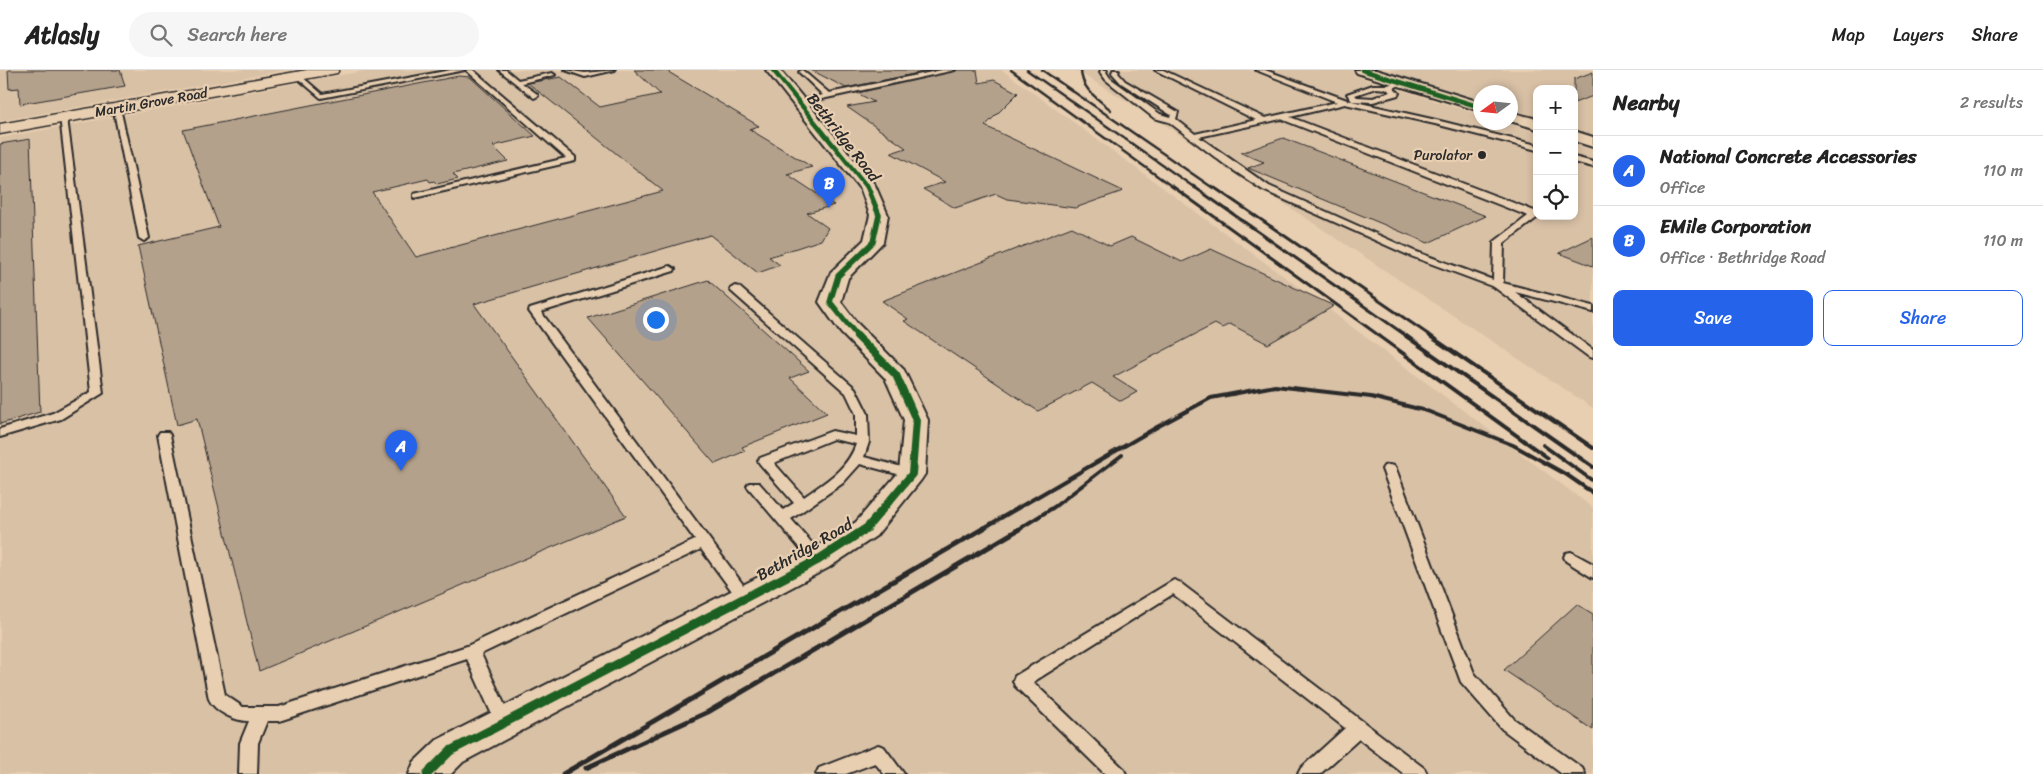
<!DOCTYPE html>
<html lang="en">
<head>
<meta charset="utf-8">
<style>
  body { margin:0; font-family:Sriracha,sans-serif; background:#f6f6f6; color:#222 }
  .controls { position:absolute; right:15px; top:15px; display:grid; overflow:hidden; border-radius:10px; box-shadow:0 2px 8px #0003 }
  .controls button { width:45px; height:45px; display:grid; place-items:center; padding:0; border:0; border-bottom:1px solid #e0e0e0; background:#fff; color:#222; font:25px sans-serif }
  .compass { position:absolute; left:1473px; top:15px; width:45px; height:45px; border-radius:50%; background:#fff; box-shadow:0 2px 8px #0003; rotate:255deg }
  .you { position:absolute; left:655px; top:249px; width:18px; height:18px; margin:-12px; border:4px solid #fff; border-radius:50%; background:#1a73e8; box-shadow:0 0 0 8px #1a73e833 }
  .badge { display:grid; place-items:center; width:32px; height:32px; border-radius:50%; background:#2563eb; color:#fff; font-size:16px; font-weight:700 }
  .pin { position:absolute; translate:-50% -41px; filter:drop-shadow(0 1px 2px #0008) }
  .pin::after { content:''; position:absolute; top:26px; width:18px; height:15px; background:inherit; clip-path:polygon(0 0,100% 0,50% 100%) }
  .list { margin:0; padding:0; list-style:none }
  h2 { display:flex; justify-content:space-between; align-items:center; height:65px; margin:0; padding:0 20px; font-size:21px }
  h2 small { font-size:16px; font-weight:400; color:#767676 }
  .list li { display:grid; grid-template-columns:32px 1fr auto; gap:15px; align-items:center; box-sizing:border-box; height:70px; padding:0 20px; border-top:1px solid #e0e0e0 }
  .list b { display:block; font-size:19px; white-space:nowrap }
  .list p { margin:0; font-size:16px; white-space:nowrap; color:#767676 }
  .list em { font-size:16px; font-style:normal; color:#767676 }
  .actions { display:flex; gap:10px; padding:15px 20px }
  .actions a { flex:1; padding:11px 0; border:1px solid #2563eb; border-radius:10px; text-align:center; font-size:18px; color:#2563eb }
  .actions .main { background:#2563eb; color:#fff }
  .icon { flex:none; width:28px; height:28px; fill:none; stroke:currentColor; stroke-width:2; stroke-linecap:round; stroke-linejoin:round }
  .map { position:relative; flex:none; width:1593px; height:704px; overflow:hidden }
  header { display:flex; align-items:center; gap:30px; box-sizing:border-box; height:70px; padding:0 25px; background:#fff; border-bottom:1px solid #e0e0e0 }
  header strong { font-size:24px }
  nav { display:flex; gap:28px; margin-inline-start:auto; font-size:18px }
  .search { width:350px; height:45px; background:#f6f6f6; display:flex; align-items:center; gap:12px; box-sizing:border-box; padding:0 18px; border-radius:28px; color:#767676; font-size:19px }
  main { display:flex }
  aside { flex:1; background:#fff }
  .map>svg:first-child { display:block }
</style>
</head>
<body>
<header>
<strong>Atlasly</strong>
<div class="search"><svg class="icon" aria-label="search" viewBox="0 0 24 24"><circle cx="10" cy="10" r="6"/><path d="M15 15l6 6"/></svg>Search here</div>
<nav><a>Map</a><a>Layers</a><a>Share</a></nav>
</header>
<main>
<div class="map">
<svg width="1593" height="704" viewBox="0 0 1593 704">
  <rect width="100%" height="100%" fill="#e9cfb1"/>
  <filter id="ink" filterUnits="userSpaceOnUse"><feTurbulence type="fractalNoise" baseFrequency=".02" numOctaves="2"/><feDisplacementMap in="SourceGraphic" scale="10" xChannelSelector="R" yChannelSelector="G"/><feConvolveMatrix kernelMatrix="1 2 1 2 8 2 1 2 1" color-interpolation-filters="sRGB"/></filter>
  <g filter="url(#ink)">
    <g fill="#d9c1a6">
      <path d="M0,0H287L0,51Z"/>
      <path d="M369,0H1002L1323,235L1593,438V704H0V68Z"/>
      <path d="M1075,0H1364L1353,5L1480,45V52L1506,53L1537,62V146H1574V74L1593,80V338L1153,47Z"/>
      <path d="M1379,0H1593V64L1574,59V19H1537V47L1511,39L1510,22H1480V30Z"/>
    </g>
    <g fill="#b4a18c" stroke="#2b2b2b">
      <path d="M8,0H120L125,16L20,34L19,18L9,19Z"/>
      <path d="M634,0H665L759,56L749,59L812,97L787,104L834,135L807,143L828,158L821,170L769,187L780,195L758,203L710,165L474,234L626,446L259,601L197,349L177,355L138,176L219,157L183,60L459,6L470,7L535,66L493,76L508,91L453,104L458,109L437,114L434,111L430,112L428,109L372,122L416,187L663,121L528,13L561,7L600,37L660,24Z"/>
      <path d="M811,0H933L846,18Z"/>
      <path d="M957,0H977L979,13L994,10L1018,23L985,56L1123,121L1075,138L1007,129L996,124L955,138L923,119L945,112L891,83L906,78L847,37L874,32L857,23Z"/>
      <path d="M1593,2V26L1574,33V9Z"/>
      <path d="M1283,68L1486,146L1428,173L1248,98L1264,92L1241,83Z"/>
      <path d="M30,69L40,342L0,354V74Z"/>
      <path d="M1072,157L1110,176L1131,167L1182,192L1211,179L1334,236L1268,274L1230,254L1222,258L1215,254L1113,307L1137,322L1121,331L1092,313L1038,341L904,251L908,249L882,231Z"/>
      <path d="M1593,167V196L1559,183Z"/>
      <path d="M708,210L809,301L790,308L827,343L742,377L745,381L715,394L588,248Z"/>
      <path d="M1577,534L1593,544V660L1504,600Z"/>
    </g>
    <g fill="none" stroke-linecap="round" stroke-linejoin="round">
      <defs>
        <g id="service">
          <path d="M451,0H465L321,28L295,6L300,5L322,24Z"/>
          <path d="M466,0H473L575,87V91L414,128V124L566,88Z"/>
          <path d="M499,0H506L518,10L552,3L555,5L522,13L537,24L538,26L534,28Z"/>
          <path d="M565,0L585,3L615,0L585,7Z"/>
          <path d="M942,0H955L799,34L795,32L823,25L800,3L799,2L802,0L829,23Z"/>
          <path d="M1101,0H1107L1106,2L1110,8L1160,44L1170,47L1171,45L1121,13L1112,3L1113,0H1119L1118,3L1125,11L1178,42L1176,49L1195,64L1256,50L1155,0H1163L1265,48L1337,32L1256,0H1265L1347,30L1436,50L1537,75V80L1435,54L1345,34L1290,47L1537,142L1538,147L1504,173L1503,213L1593,236V242L1515,222L1593,280V288L1589,287L1494,217L1408,185L1263,120L1224,94L1169,52L1154,48L1106,10L1100,2ZM1281,49L1528,146L1494,172L1493,210L1414,181L1269,116L1199,67Z"/>
          <path d="M1401,10L1403,11V13L1394,18L1399,23L1398,25L1373,32L1352,31L1347,24L1373,15H1388ZM1376,18L1387,19L1390,22L1373,28L1357,27L1355,25Z"/>
          <path d="M113,36L120,38L149,168L144,171L139,168Z"/>
          <path d="M60,46L67,48L103,323L61,349L0,367V359L53,343L91,322Z"/>
          <path d="M1574,87L1593,92V97L1574,92Z"/>
          <path d="M670,196L675,199L674,201L541,242L750,524L753,528L750,532L745,534L740,532L701,479L481,584L513,653L510,658L504,661L498,658L467,589L279,651H267L258,673L257,704H239L240,673L249,651C235,651 215,642 209,629L158,365L160,362H168L170,365L225,625L243,637H279L467,576L695,470L529,241L530,239Z"/>
          <path d="M735,216L739,217L855,318L868,344L869,372L864,387L917,401L919,404L917,407L912,408L860,394L843,413L791,449L823,486L825,490L823,494L818,495L813,494L747,416L749,413H759L783,440L794,433L760,394L758,391L760,388L832,361L856,366V344L846,323L731,221L730,219ZM833,369L856,374C847,400 825,412 804,427L774,393Z"/>
          <path d="M1389,395L1394,396L1396,399L1474,603L1514,649L1582,698L1585,704H1562L1502,659L1461,612L1382,399L1384,396Z"/>
          <path d="M1571,482L1593,494V508L1566,491L1564,487L1566,483Z"/>
          <path d="M1174,510L1179,512L1424,698L1427,704H1404L1359,669L1320,704H1298L1301,698L1345,658L1173,524L1033,612L1123,698L1126,704H1105L1015,616L1013,611L1015,606Z"/>
          <path d="M878,675L884,677L904,704H884L875,693L846,704H816L819,698Z"/>
        </g>
        <g id="minor">
          <path d="M766,0H780L875,115L888,145L883,172L848,208L841,232L857,253L904,300L928,350L925,404L921,410L876,466L828,498L463,692L451,704H409L414,692L437,670L808,482L856,452L899,402L904,350L885,308L841,263L819,232L831,202L864,170L870,145L861,120Z"/>
          <path d="M1355,0H1376L1480,32V41L1357,3Z"/>
          <path d="M1510,42L1537,49V59L1510,51Z"/>
          <path d="M1574,61L1593,67V77L1574,71Z"/>
        </g>
        <path id="secondary" d="M307,0H339L337,3L332,4L0,64V54Z"/>
      </defs>
      <use href="#service" stroke="#2b2b2b" stroke-width="4"/>
      <use href="#minor" stroke="#2b2b2b" stroke-width="4"/>
      <use href="#secondary" stroke="#2b2b2b" stroke-width="3"/>
      <use href="#service" fill="#e9cfb1" fill-rule="evenodd"/>
      <use href="#minor" fill="#e9cfb1" fill-rule="evenodd"/>
      <use href="#secondary" fill="#e9cfb1" fill-rule="evenodd"/>
      <g stroke="#2b2b2b" stroke-width="2.5">
        <path d="M1011,0L1174,118"/>
        <path d="M1027,0L1195,118"/>
        <path d="M1042,0L1213,118"/>
        <path d="M1081,0C1081,19 1098,29 1111,40"/>
      </g>
      <g stroke="#2b2b2b" stroke-width="3">
        <path d="M1172,116L1381,267"/>
        <path d="M1193,116L1408,267"/>
        <path d="M1212,116L1432,267"/>
      </g>
      <g stroke="#2b2b2b" stroke-width="4">
        <path d="M1379,266L1548,388"/>
        <path d="M1406,266L1593,397"/>
        <path d="M1430,266L1593,378"/>
        <path d="M1543,375L1593,411"/>
        <path d="M982,459L1157,357L1211,328L1275,316L1371,327L1427,341L1513,375L1567,405L1593,423"/>
        <path d="M1019,459L1054,437L1122,385"/>
      </g>
      <g stroke="#2b2b2b" stroke-width="5">
        <path d="M586,698L708,642L1021,458"/>
        <path d="M563,704L984,458"/>
      </g>
      <defs>
        <g id="cycleway-far3">
          <path d="M773,0L868,118"/>
          <path d="M1362,0L1480,37"/>
        </g>
        <path id="cycleway-far2" d="M858,267L830,232L838,206L873,172L879,145L867,116"/>
        <path id="cycleway-far1" d="M857,266L896,305L916,350L912,404L866,459"/>
        <path id="cycleway" d="M427,704L450,681L818,490L867,458"/>
      </defs>
      <use href="#cycleway-far3" stroke="#e9cfb1" stroke-width="6"/>
      <use href="#cycleway-far2" stroke="#e9cfb1" stroke-width="8"/>
      <use href="#cycleway-far1" stroke="#e9cfb1" stroke-width="11"/>
      <use href="#cycleway" stroke="#e9cfb1" stroke-width="12"/>
      <use href="#cycleway-far3" stroke="#1b5e20" stroke-width="4.5"/>
      <use href="#cycleway-far2" stroke="#1b5e20" stroke-width="5.5"/>
      <use href="#cycleway-far1" stroke="#1b5e20" stroke-width="8"/>
      <use href="#cycleway" stroke="#1b5e20" stroke-width="9"/>
    </g>
  </g>
  <circle fill="#2b2b2b" stroke="#e9cfb1" stroke-width="2" cx="1482" cy="85" r="5"/>
  <g text-anchor="middle" stroke-width="4.5" stroke-linejoin="round" paint-order="stroke">
    <g font-size="14" fill="#2b2b2b" stroke="#e9cfb1">
      <text transform="translate(151 32) rotate(-10)" y="5">Martin Grove Road</text>
    </g>
    <g font-size="14" fill="#2b2b2b" stroke="#e9cfb1" text-anchor="end">
      <text x="1472" y="90">Purolator</text>
    </g>
    <g font-size="16" fill="#2b2b2b" stroke="#e9cfb1">
      <text transform="translate(844 67) rotate(52)" y="6">Bethridge Road</text>
      <text transform="translate(804 479) rotate(-30)" y="6">Bethridge Road</text>
    </g>
  </g>
</svg>
<div class="controls">
<button>+</button>
<button>−</button>
<button><svg class="icon" aria-label="locate" viewBox="0 0 24 24"><circle cx="12" cy="12" r="6"/><path d="M12 2v4M12 18v4M2 12h4M18 12h4"/></svg></button>
</div>
<svg class="compass" viewBox="-18 -18 36 36"><path d="M0-13l5 13h-10z" fill="#e53935"/><path d="M0 13l5-13h-10z" fill="#767676"/></svg>
<div class="you"></div>
<div class="pin badge" style="left:401px;top:401px">A</div>
<div class="pin badge" style="left:829px;top:138px">B</div>
</div>
<aside>
<h2>Nearby<small>2 results</small></h2>
<ul class="list">
<li><span class="badge">A</span><div><b>National Concrete Accessories</b><p>Office</p></div><em>110 m</em></li>
<li><span class="badge">B</span><div><b>EMile Corporation</b><p>Office · Bethridge Road</p></div><em>110 m</em></li>
</ul>
<div class="actions"><a class="main">Save</a><a>Share</a></div>
</aside>
</main>
</body>
</html>
